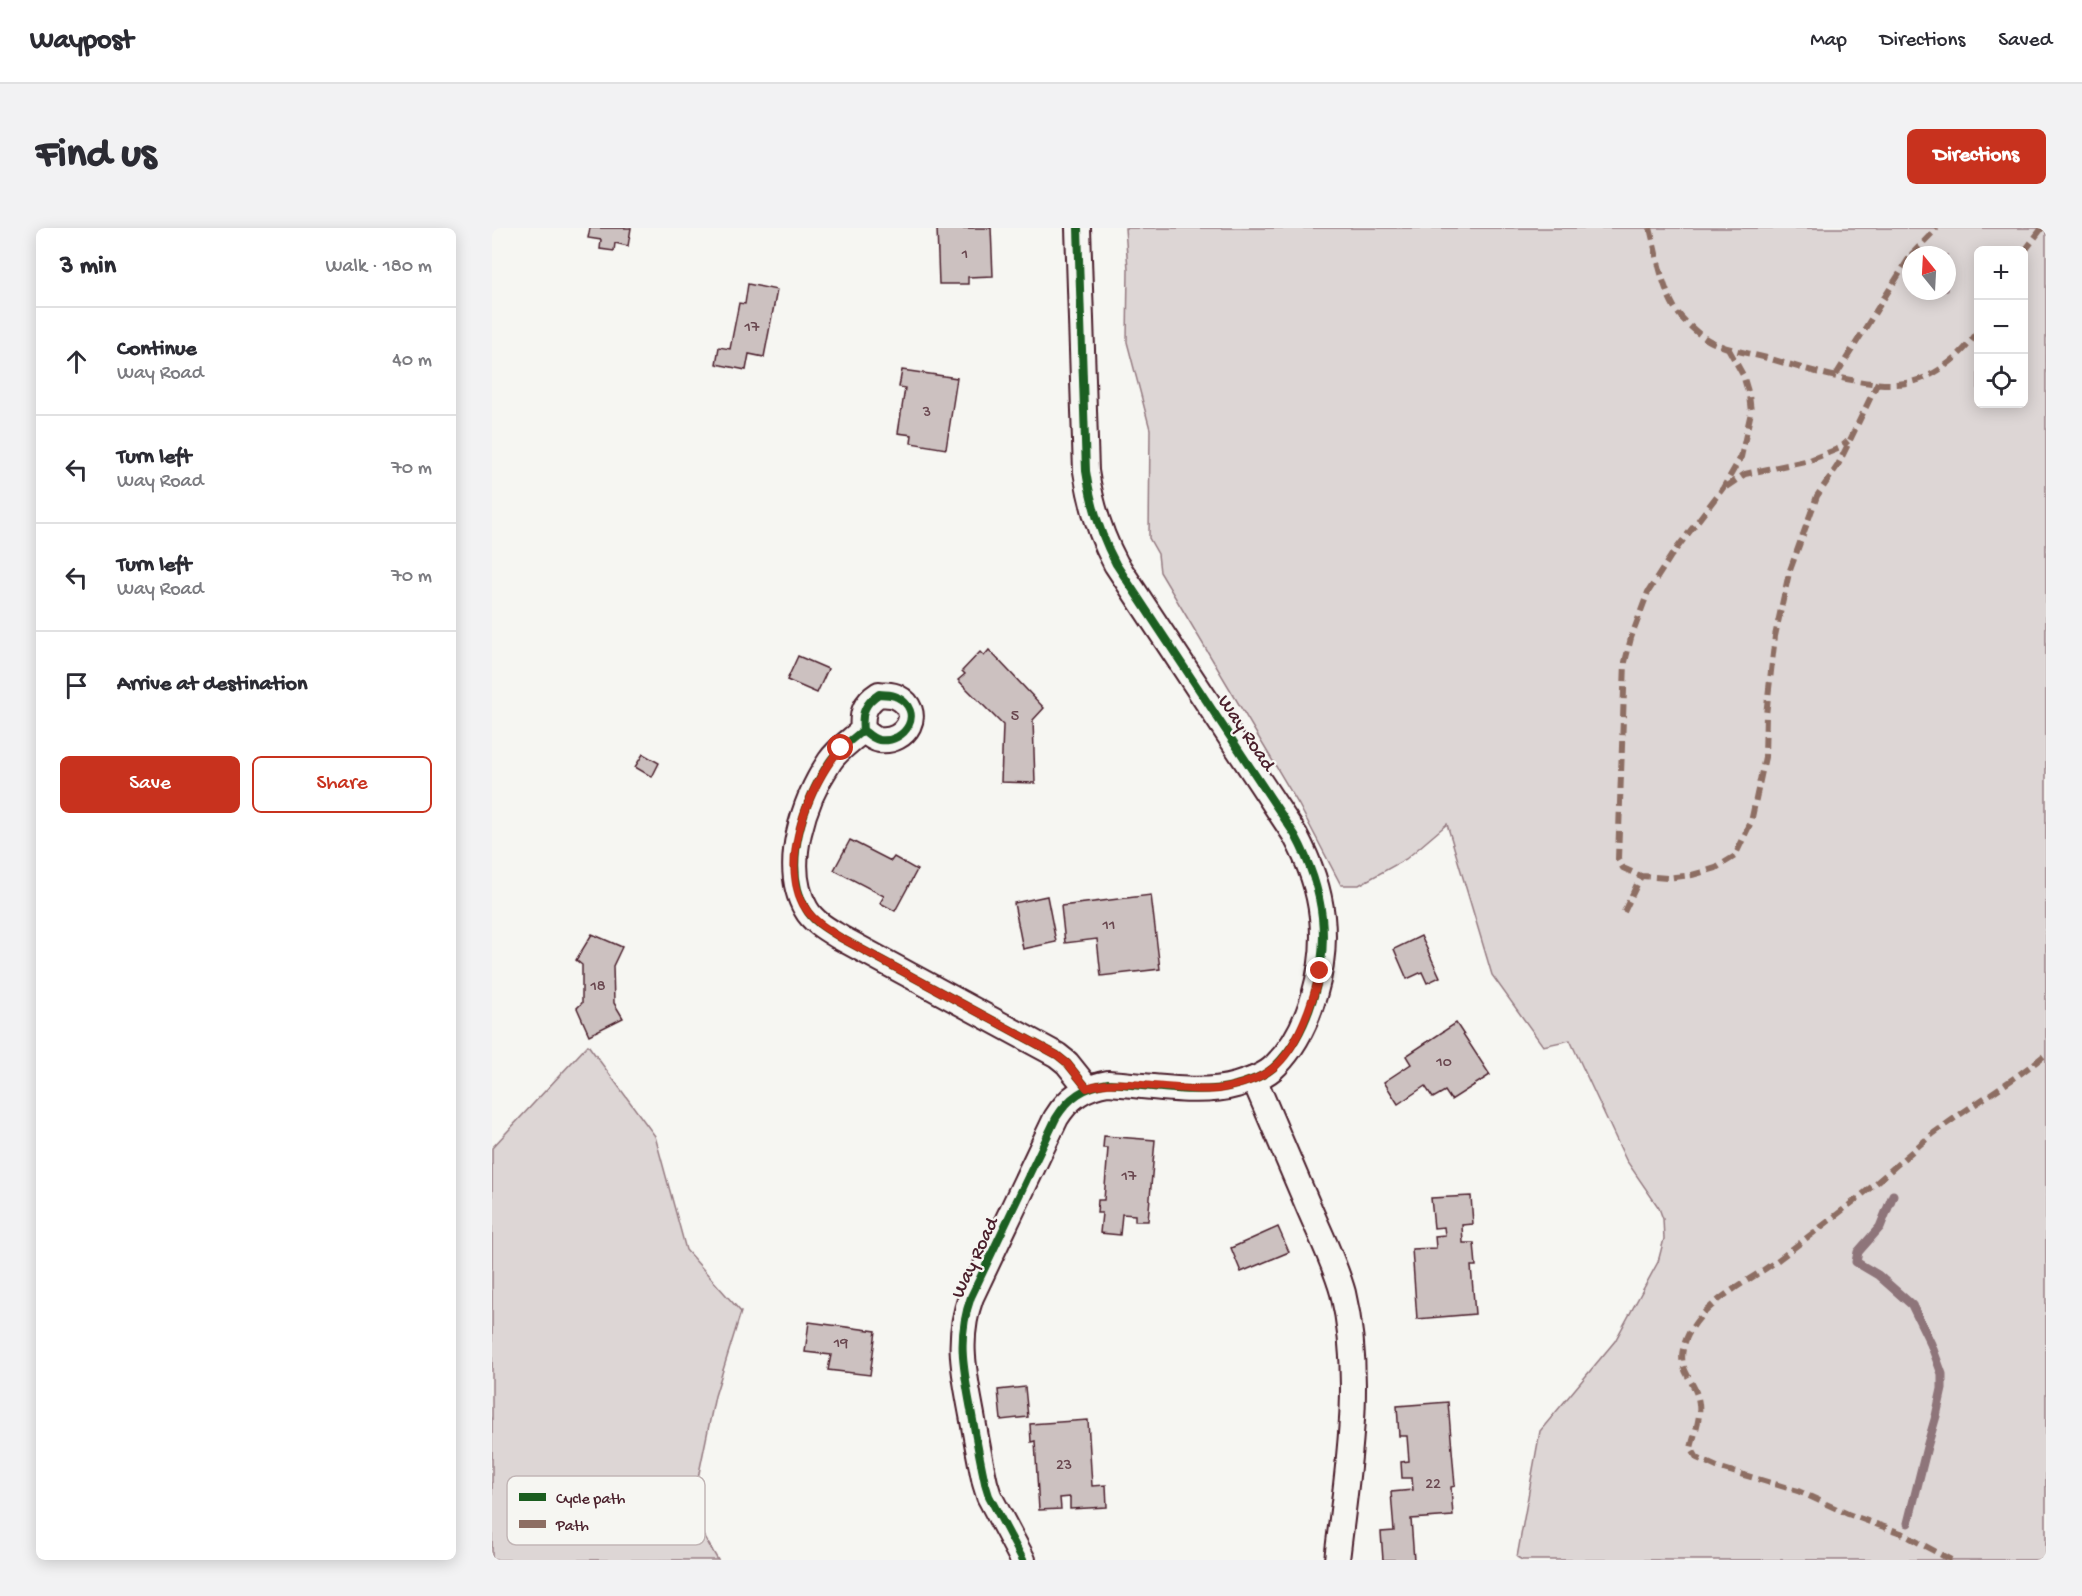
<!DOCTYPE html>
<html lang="en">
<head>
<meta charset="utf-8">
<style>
  body { margin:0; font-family:"Gochi Hand",sans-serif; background:#f2f2f3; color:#2b2b33 }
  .controls { position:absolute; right:18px; top:18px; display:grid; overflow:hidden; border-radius:9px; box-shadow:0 3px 15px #0003 }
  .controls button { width:54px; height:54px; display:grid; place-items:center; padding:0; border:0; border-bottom:2px solid #e1e1e2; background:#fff; color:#2b2b33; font:30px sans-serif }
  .compass { position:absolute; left:1410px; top:18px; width:54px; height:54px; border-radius:50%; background:#fff; box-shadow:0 3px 15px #0003; rotate:342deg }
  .stop { position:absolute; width:18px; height:18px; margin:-14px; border:4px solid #c8321e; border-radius:50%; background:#fff }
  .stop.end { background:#c8321e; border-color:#fff; box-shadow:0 2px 6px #0008 }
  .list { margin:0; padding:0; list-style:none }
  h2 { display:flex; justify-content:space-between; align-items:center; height:78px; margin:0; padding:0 24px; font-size:26px }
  h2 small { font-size:20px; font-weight:400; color:#7c7c81 }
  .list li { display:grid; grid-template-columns:39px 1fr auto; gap:18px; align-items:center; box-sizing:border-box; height:108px; padding:0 24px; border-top:2px solid #e1e1e2 }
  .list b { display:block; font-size:22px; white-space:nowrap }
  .list p { margin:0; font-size:20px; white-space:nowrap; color:#7c7c81 }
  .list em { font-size:20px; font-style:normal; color:#7c7c81 }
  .actions { display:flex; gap:12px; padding:18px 24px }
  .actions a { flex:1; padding:14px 0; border:2px solid #c8321e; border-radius:9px; text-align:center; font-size:21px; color:#c8321e }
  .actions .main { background:#c8321e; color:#fff }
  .icon { flex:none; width:33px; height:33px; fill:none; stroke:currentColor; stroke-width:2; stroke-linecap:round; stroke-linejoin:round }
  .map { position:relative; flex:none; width:1554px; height:1332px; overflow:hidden; border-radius:9px }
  header { display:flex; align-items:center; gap:36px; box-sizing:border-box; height:84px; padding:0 30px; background:#fff; border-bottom:2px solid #e1e1e2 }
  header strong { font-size:28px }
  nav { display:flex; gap:33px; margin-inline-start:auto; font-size:21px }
  .intro { display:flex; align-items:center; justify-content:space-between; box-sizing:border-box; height:144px; padding:0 36px }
  h1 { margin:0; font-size:42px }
  .button { padding:15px 27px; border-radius:9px; background:#c8321e; color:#fff; font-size:21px; font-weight:700 }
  main { display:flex; gap:36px; padding:0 36px }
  aside { flex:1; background:#fff; border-radius:9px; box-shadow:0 3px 15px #0003 }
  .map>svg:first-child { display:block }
</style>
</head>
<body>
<header>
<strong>Waypost</strong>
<nav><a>Map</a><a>Directions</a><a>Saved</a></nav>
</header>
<div class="intro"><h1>Find us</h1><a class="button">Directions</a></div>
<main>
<aside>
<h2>3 min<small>Walk · 180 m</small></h2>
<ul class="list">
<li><svg class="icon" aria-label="ahead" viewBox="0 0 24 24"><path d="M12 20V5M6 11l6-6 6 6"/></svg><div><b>Continue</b><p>Way Road</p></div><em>40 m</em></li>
<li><svg class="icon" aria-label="left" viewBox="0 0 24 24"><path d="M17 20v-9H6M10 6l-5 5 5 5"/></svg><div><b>Turn left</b><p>Way Road</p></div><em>70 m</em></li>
<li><svg class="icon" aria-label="left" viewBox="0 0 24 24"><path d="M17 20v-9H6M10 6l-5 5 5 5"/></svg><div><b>Turn left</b><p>Way Road</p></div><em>70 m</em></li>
<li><svg class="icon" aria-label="arrive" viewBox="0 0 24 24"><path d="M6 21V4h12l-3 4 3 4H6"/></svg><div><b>Arrive at destination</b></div></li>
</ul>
<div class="actions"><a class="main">Save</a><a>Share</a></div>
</aside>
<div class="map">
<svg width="1554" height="1332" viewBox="0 0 1554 1332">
  <rect width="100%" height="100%" fill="#f6f6f2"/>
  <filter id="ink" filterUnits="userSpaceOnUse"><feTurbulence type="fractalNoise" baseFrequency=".0167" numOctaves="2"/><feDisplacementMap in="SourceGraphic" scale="12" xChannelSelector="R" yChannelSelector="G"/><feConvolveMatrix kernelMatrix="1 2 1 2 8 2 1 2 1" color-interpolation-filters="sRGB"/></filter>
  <g filter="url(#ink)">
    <g fill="#ddd6d5" stroke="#947a80" stroke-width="1.5" fill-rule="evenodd">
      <path d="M633,0H1554V1332H1030L1025,1329L1048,1203L1123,1113L1166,1034L1172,1011L1171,991L1167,980L1134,932L1078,812L1051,818L1000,747L955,596L914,631L867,657H849L807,577L668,344L666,326L657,310L658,201L635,114L636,41ZM1486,22H1532V176H1486ZM1419,27H1455V63H1419Z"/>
      <path d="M96,817L163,908L194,1022L249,1084L223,1168L206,1250L202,1291L226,1332H0V920Z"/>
    </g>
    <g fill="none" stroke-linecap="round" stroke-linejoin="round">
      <path stroke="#8e747a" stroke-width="9" d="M1401,967L1388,999L1366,1024L1364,1034L1386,1047L1420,1077L1439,1116L1450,1146V1161L1444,1188L1435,1219L1416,1295"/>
    </g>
    <g fill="#ccc1c0" stroke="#4a1f2b" stroke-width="1.5">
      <path d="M98,0H139L136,18L123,15L122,23L108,21L109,12L96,10Z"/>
      <path d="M445,0H499L501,48L476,49V56H447Z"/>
      <path d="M256,56L285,62L272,129L257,126L254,142L224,136L227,119L238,121L247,75L253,76Z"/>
      <path d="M410,142L465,150L454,221L419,215L420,207L406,205L413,160L407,159Z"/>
      <path d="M497,422L552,480L541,492L543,555L509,554L511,497L466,452L473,446L470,443L488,424L492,428Z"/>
      <path d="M306,428L336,441L325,465L295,452Z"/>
      <path d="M151,526L167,535L160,549L143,539Z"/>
      <path d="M358,612L399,633L402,629L425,642L403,683L388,675L392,668L342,642Z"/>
      <path d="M659,667L668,741L609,748L605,711L573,715L569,678Z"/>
      <path d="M555,668L564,714L531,721L522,675Z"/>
      <path d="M100,706L130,719L121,738L122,775L131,790L97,807L85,780L90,775V737L84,732Z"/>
      <path d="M929,708L948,749L935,755L930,744L915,751L902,721Z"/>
      <path d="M964,795L998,847L959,872L953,863L941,870L933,858L906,876L892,854L919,836L914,828Z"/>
      <path d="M612,908L663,912L656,993H643V987L630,986L628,1007L608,1005L610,985H605L606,972H612L616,920H611Z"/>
      <path d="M979,968L981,996L970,997L971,1015H982L984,1038H979L983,1086L925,1091L920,1021L944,1020L943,1008L953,1007L952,999L942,1000L939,970Z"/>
      <path d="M786,999L797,1024L749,1044L739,1020Z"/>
      <path d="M317,1094L384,1103L378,1147L336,1142L339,1127L313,1124Z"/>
      <path d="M533,1159L536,1189L509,1192L506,1162Z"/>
      <path d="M956,1174L963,1258L959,1259L961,1288L919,1291L922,1332H891L889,1304L902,1303L899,1264L921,1262L920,1250H910L909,1234L917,1233L915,1208H907L905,1178Z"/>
      <path d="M596,1192L600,1258L614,1257L615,1279L578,1281V1269L568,1270L569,1281L547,1282L543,1213L539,1214L538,1196Z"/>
    </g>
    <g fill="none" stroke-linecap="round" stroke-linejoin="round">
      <defs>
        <g id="minor">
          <path d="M371,502C369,485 373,475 387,466C393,467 400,466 405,469C433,483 414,516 387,512C381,511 376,506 371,502C360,512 346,521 338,533C312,572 289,638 314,681C321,694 336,702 349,710L565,827L575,835L595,860"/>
          <path d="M762,851C780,894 799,937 817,980C829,1008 843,1036 851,1065C872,1153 855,1244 845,1332"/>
          <path d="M531,1332L497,1268L493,1255C488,1232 484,1210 480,1187C472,1144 464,1111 479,1069L564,890C577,869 592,859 616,855C655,857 707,868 744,857C757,853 774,848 784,837C819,802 835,737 830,689C827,659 817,633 803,607L624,336C608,306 599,277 594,243L586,0"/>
        </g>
      </defs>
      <use href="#minor" stroke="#4a1f2b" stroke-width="28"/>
      <use href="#minor" stroke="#f6f6f2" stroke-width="24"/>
      <g stroke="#8d6e63" stroke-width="6" stroke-dasharray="12 6" stroke-linecap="butt">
        <path d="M1158,0C1165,27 1171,69 1190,90C1198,98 1208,108 1218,113C1236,122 1256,125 1275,130C1314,141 1375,161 1414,155C1442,151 1472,126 1486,103"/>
        <path d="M1532,24L1550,0"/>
        <path d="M1419,27L1445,0"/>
        <path d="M1236,120L1251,147L1257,167L1259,184L1249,229L1231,260L1179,328L1156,364L1139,410L1133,434L1126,631L1131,640L1149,648L1175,650L1200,647L1224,640L1243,628L1259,594L1273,529L1274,487L1283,408L1297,345L1325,268L1346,237L1386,154"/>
        <path d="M1344,147L1419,27"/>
        <path d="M1234,259L1253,246L1318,232L1348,220L1356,213"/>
        <path d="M1132,684L1149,648"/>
        <path d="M1459,1332L1409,1305L1356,1286L1306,1263L1225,1239L1205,1230L1199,1220C1202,1207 1209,1190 1207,1176C1204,1149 1179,1142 1196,1107C1214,1071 1259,1053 1290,1029C1321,1005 1353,981 1383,956C1403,939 1422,921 1442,905C1479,877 1519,855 1554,826"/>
      </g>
      <defs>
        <g id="cycleway">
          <path d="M371,502C369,485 373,475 387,466C393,467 400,466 405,469C433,483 414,516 387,512C381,511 376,506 371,502C360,512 346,521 338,533C312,572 289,638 314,681C321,694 336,702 349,710L565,827L575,835L595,860"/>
          <path d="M531,1332L497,1268L493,1255C488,1232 484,1210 480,1187C472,1144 464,1111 479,1069L564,890C577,869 592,859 616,855C655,857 707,868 744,857C757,853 774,848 784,837C819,802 835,737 830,689C827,659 817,633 803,607L624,336C608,306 599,277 594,243L586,0"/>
        </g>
      </defs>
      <use href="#cycleway" stroke="#f6f6f2" stroke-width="11"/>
      <use href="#cycleway" stroke="#1b5e20" stroke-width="8"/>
    </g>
  </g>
  <g fill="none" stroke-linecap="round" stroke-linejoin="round" filter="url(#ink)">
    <path stroke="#c8321e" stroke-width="8" d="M349,520C317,555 283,641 316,684C325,696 337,702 349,710L565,827L575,835L595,860C619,852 646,857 672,859C690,860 708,863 726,861C745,858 766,852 781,840C805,822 822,771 828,743"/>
  </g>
  <g text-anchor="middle" stroke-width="4.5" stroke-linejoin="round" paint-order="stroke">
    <g font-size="16" fill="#6a4850">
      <text x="473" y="30">1</text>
      <text x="260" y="103">17</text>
      <text x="435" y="188">3</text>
      <text x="523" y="492">5</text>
      <text x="617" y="701">11</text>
      <text x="106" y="762">18</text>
      <text x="952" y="838">10</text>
      <text x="637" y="952">17</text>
      <text x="349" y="1119">19</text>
      <text x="572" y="1241">23</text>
      <text x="941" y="1260">22</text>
    </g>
    <g font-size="20" fill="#4a1f2b" stroke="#f6f6f2">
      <text transform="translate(756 504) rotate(56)" y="7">Way Road</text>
      <text transform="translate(481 1029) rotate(-65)" y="7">Way Road</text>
    </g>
  </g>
  <rect x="15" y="1248" width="198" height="69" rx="9" fill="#f6f6f2" stroke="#c2b6b6" stroke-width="1.5"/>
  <rect x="27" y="1265" width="27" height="8" fill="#1b5e20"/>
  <rect x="27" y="1292" width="27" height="8" fill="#8d6e63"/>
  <g font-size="16" fill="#4a1f2b">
    <text x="64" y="1275">Cycle path</text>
    <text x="64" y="1302">Path</text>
  </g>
</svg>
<div class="controls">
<button>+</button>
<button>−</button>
<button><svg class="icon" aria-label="locate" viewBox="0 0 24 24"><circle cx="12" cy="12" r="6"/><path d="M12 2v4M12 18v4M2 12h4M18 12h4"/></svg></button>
</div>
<svg class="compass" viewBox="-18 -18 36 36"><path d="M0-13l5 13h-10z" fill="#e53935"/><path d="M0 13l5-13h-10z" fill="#7c7c81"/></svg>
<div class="stop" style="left:349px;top:520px"></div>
<div class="stop end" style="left:828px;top:743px"></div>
</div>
</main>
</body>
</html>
